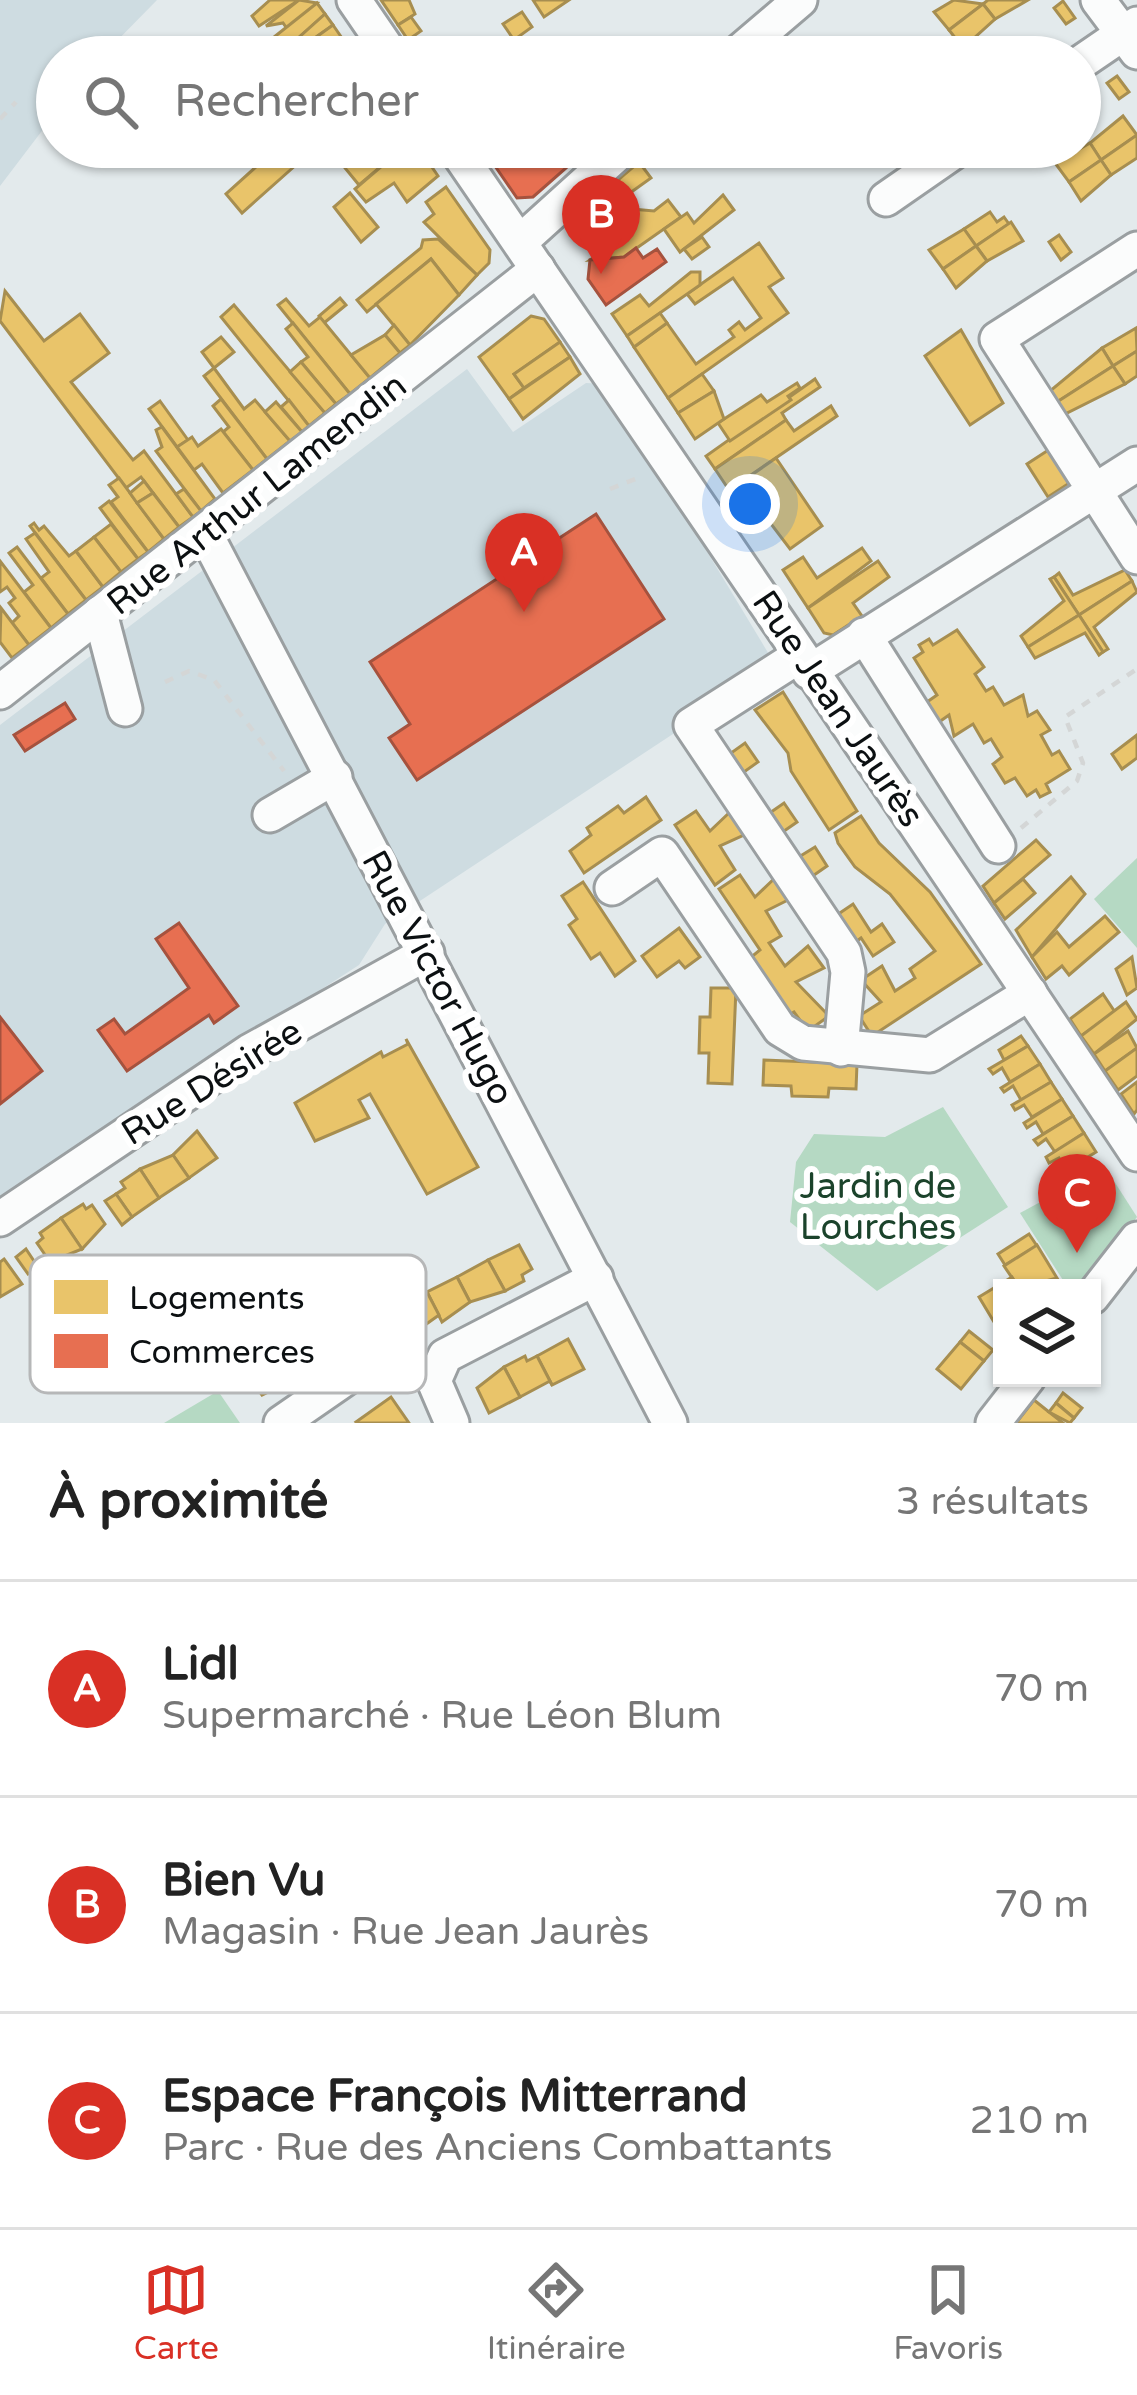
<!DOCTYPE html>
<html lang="fr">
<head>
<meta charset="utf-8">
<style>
  body { margin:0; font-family:"Varela Round",sans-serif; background:#f2f2f2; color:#222 }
  .controls { position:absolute; right:36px; bottom:36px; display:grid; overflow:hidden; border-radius:0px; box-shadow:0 3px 9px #0004 }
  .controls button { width:108px; height:108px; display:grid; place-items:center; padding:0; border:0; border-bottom:3px solid #e0e0e0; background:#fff; color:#222; font:60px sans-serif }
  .you { position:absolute; left:750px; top:504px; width:42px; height:42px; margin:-30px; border:9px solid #fff; border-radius:50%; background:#1a73e8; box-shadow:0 0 0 18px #1a73e833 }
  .badge { display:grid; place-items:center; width:78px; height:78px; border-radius:50%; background:#d93025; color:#fff; font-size:39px; font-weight:700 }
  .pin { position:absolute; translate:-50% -99px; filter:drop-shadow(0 3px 6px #0008) }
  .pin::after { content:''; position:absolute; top:63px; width:42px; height:36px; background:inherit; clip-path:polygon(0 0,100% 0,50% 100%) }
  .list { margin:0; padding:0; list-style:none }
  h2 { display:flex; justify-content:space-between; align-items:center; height:156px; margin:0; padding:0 48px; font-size:51px }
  h2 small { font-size:39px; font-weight:400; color:#767676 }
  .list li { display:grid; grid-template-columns:78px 1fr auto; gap:36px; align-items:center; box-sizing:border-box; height:216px; padding:0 48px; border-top:3px solid #e0e0e0 }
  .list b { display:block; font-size:45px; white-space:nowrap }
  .list p { margin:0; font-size:39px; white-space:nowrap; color:#767676 }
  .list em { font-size:39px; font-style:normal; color:#767676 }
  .icon { flex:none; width:66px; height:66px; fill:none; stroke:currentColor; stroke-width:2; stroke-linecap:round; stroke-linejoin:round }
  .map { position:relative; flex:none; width:1137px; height:1423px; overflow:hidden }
  .search { position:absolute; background:#fff; box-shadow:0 3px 9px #0004; left:36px; right:36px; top:36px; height:132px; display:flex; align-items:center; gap:30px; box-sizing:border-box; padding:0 42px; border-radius:66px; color:#767676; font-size:45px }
  .sheet { height:804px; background:#fff }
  nav { display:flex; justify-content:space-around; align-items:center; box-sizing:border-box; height:168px; border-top:3px solid #e0e0e0; background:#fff; font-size:33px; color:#767676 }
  nav a { display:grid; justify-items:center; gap:6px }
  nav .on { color:#d93025 }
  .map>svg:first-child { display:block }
</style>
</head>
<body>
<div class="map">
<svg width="1137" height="1423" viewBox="0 0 1137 1423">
  <rect width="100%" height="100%" fill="#e3eaec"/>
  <g fill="#cedce1">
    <path d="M0,0H157L101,57H57V111L0,186Z"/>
    <path d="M467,369L513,432L586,383L606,384L776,666L385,924L359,965L0,1197V725Z"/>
  </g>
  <g fill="#b5d9c3">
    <path d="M1137,858V948L1094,899Z"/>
    <path d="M943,1107L1008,1207L877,1291L790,1222L796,1162L814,1134L885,1137Z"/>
    <path d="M1105,1167L1137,1217L1082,1288H1068L1020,1213Z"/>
    <path d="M218,1391L240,1423H164Z"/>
  </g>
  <g fill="#e9c46a" stroke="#a78e50" stroke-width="3">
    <path d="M270,0H299L259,26L252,16Z"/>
    <path d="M299,0L317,3L288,30L283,23L266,26Z"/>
    <path d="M381,0H409L415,14L398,25Z"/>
    <path d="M533,0H569L544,17Z"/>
    <path d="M954,0L983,4L949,30L934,12Z"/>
    <path d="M988,0H1028L995,19L983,4Z"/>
    <path d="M1063,1L1075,18L1066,24L1054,8Z"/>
    <path d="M317,3L325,14L277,57H249Z"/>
    <path d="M983,4L995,19L963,48L949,30Z"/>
    <path d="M522,12L532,27L514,40L503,24Z"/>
    <path d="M325,14L333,25L312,40L318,49L309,57H277Z"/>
    <path d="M411,17L421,31L408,40L398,25Z"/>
    <path d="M333,25L355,57H324L312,40Z"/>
    <path d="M1117,76L1129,92L1119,99L1107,83Z"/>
    <path d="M1123,116L1137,135L1101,160L1090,143Z"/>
    <path d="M1137,135V158L1111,175L1101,160Z"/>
    <path d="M1090,143L1101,160L1069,182L1055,163Z"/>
    <path d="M278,147H298L306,156L242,213L226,194Z"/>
    <path d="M368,147H404L359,185L345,168Z"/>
    <path d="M404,147H418L438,176L407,202L394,183L366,202L355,189Z"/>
    <path d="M1101,160L1111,175L1081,201L1069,182Z"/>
    <path d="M639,162L651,178L630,193L632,209L654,211L668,200L681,217L624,257L590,260L610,246L608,205L617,194L619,179Z"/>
    <path d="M446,187L490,250L489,263L477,275L424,222L434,214L426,202Z"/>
    <path d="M350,193L378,227L361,242L334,207Z"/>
    <path d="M723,195L734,210L680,252L664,229L687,213L694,223Z"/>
    <path d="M990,212L997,222L1004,217L1009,224L976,246L964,229Z"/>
    <path d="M1011,222L1023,241L987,261L976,246Z"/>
    <path d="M964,229L976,246L943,269L929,250Z"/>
    <path d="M1059,235L1071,252L1061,260L1049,242Z"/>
    <path d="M702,237L709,247L692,259L684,249Z"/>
    <path d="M438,239L477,275L459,295L431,259L367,312L357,300L421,248L423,240Z"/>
    <path d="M759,243L783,278L769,287L788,313L668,398L634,347L667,323L696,364L734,337L729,330L739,322L745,330L761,318L733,278L695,304L687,294Z"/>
    <path d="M976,246L987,261L956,288L943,269Z"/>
    <path d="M431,259L459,295L410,345L376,304Z"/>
    <path d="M691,272H700V285L627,336L612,314L640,295L649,306Z"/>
    <path d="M5,291L44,341L80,314L109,353L71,382L133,460L144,451L193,517L179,527L141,477L126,488L0,321Z"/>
    <path d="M340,298L346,305L324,323L319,316Z"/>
    <path d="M286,299L309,326L320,317L370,378L350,394L278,305Z"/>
    <path d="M234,305L325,413L309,426L221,317Z"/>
    <path d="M660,313L667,323L634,347L627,336Z"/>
    <path d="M531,316L544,319L560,342L514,374L524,388L509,399L479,357Z"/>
    <path d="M293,323L350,394L336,404L301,362L308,357L286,329Z"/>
    <path d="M394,325L410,345L400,353L385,335Z"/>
    <path d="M1136,328L1137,351L1113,366L1102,348Z"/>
    <path d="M961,330L1003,403L970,425L925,356Z"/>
    <path d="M385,335L400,353L370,378L351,355Z"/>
    <path d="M221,337L234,352L214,368L202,352Z"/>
    <path d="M560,342L570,357L524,388L514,374Z"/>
    <path d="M1102,348L1113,366L1057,402L1050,391Z"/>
    <path d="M1137,351V376L1125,384L1113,366Z"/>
    <path d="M570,357L580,374L523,419L509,399Z"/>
    <path d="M301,362L336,404L325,413L290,372Z"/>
    <path d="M1113,366L1125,384L1065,414L1057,402Z"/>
    <path d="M214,368L244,409L255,400L290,441L267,459L204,376Z"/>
    <path d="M702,374L714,391L678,413L668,398Z"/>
    <path d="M815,379L820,387L782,413L786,420L715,469L706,456Z"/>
    <path d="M797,383L800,388L788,396L791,400L730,441L718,423L761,395L767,402Z"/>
    <path d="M714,391L724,419L695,439L678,413Z"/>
    <path d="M221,399L267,459L253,470L223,432L229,427L213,406Z"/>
    <path d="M289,400L309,426L302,432L281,407Z"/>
    <path d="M160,401L188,440L177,447L149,409Z"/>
    <path d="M276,402L302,432L290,441L265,412Z"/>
    <path d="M831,406L837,416L729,490L715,469L786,420L794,431Z"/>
    <path d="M162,427L215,499L201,511L156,451L162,447L156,430Z"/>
    <path d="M221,429L253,470L223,493L202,464L194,470L177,447L192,437L198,446Z"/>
    <path d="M1053,447L1074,480L1048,497L1027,464Z"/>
    <path d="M776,458L822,526L790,549L740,483Z"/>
    <path d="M119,478L164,539L148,552L111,502L118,497L109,485Z"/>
    <path d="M144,481L153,493L137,503L130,493Z"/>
    <path d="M184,489L201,511L193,517L176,494Z"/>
    <path d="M153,493L179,527L164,539L137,503Z"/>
    <path d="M109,501L148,552L138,559L100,508Z"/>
    <path d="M34,523L39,530L44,526L69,556L76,551L103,587L86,600L30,526Z"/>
    <path d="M111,524L138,559L121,572L94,537Z"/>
    <path d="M35,533L86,600L68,614L41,578L49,572L26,539Z"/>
    <path d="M94,537L121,572L103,587L76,551Z"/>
    <path d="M17,547L68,614L51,628L24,592L33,585L9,553Z"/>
    <path d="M862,548L871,561L808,608L783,570L803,557L817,578Z"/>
    <path d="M0,561L51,628L29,645L12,623L19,616L9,603L15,598L7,587L0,592Z"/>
    <path d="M878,561L889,577L853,603L862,616L833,635L824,633L808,608Z"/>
    <path d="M1125,570L1132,581L1079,615L1054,577L1059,573L1073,595Z"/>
    <path d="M1054,577L1079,615L1028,647L1021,636L1064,601L1050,579Z"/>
    <path d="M1132,581L1137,592L1094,627L1108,649L1103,652L1079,615Z"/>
    <path d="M1,608L29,645L12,658L0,642Z"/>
    <path d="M1079,615L1103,652L1099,655L1085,633L1035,658L1028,647Z"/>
    <path d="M957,630L984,667L975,674L986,691L993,687L1004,705L1023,695L1028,716L1037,711L1050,730L1041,735L1052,755L1059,751L1070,769L1046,784L1050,792L1040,797L1036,790L1027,796L1015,778L1005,783L993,764L1002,757L991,739L984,743L973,724L954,736L949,715L939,722L927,702L937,695L914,658L923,652L919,645L929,639L933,645Z"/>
    <path d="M783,692L857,811L829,830L791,771L788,753L755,710Z"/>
    <path d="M1137,735V758L1122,769L1112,754Z"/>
    <path d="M745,743L758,762L737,777L724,758Z"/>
    <path d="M646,797L661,820L584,873L570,851L591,835L587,828L618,806L624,813Z"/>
    <path d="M784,803L797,822L777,836L764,817Z"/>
    <path d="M696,811L710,831L731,811L746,834L720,846L735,870L715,885L675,825Z"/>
    <path d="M861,816L879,843L930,892L981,964L872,1036L859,1016L881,1002L861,980L882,966L895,991L915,978L910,969L935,951L890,894L855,867L838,843L835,833Z"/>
    <path d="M1036,840L1050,855L994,903L983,886Z"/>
    <path d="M815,847L827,866L807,880L794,860Z"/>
    <path d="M740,875L755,897L777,876L792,898L766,911L781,936L769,943L785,966L808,946L824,968L796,982L829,1016L808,1031L794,1012L789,1015L750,958L760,950L719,889Z"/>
    <path d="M1071,877L1085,894L1032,957L1016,930Z"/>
    <path d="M1023,879L1035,893L1005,919L994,903Z"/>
    <path d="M583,882L635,961L615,976L600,953L591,959L569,925L577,919L562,896Z"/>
    <path d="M853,904L871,932L882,924L894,942L873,956L861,938L853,944L834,917Z"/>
    <path d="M1105,916L1119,932L1069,975L1062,966L1046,979L1032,957L1057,932L1069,947Z"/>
    <path d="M679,928L700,957L685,968L679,961L657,977L642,956Z"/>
    <path d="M1132,957L1137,988L1127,995L1116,969Z"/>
    <path d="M711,988H736L732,1084L708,1083L709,1053H699L700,1017H710Z"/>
    <path d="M1103,994L1115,1012L1081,1036L1070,1019Z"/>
    <path d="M1126,1002L1137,1019L1094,1054L1081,1036Z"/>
    <path d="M1128,1031L1137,1048L1105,1071L1094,1054Z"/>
    <path d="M1021,1036L1028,1046L1004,1060L999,1050Z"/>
    <path d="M406,1039L478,1167L427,1194L370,1094L359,1100L369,1118L315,1141L295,1103L381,1052L383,1057L408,1044Z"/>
    <path d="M1028,1046L1040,1064L1010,1082L1002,1068L993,1074L989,1069Z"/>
    <path d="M1137,1048V1076L1118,1090L1105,1071Z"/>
    <path d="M764,1060L857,1064L856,1089L829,1088L828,1097L792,1096L791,1086L763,1085Z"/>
    <path d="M1040,1064L1051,1082L1021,1100L1013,1086L1004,1092L1001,1088Z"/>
    <path d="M1051,1082L1062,1099L1032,1117L1024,1105L1015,1110L1012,1105Z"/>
    <path d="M1137,1082V1110L1134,1114L1121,1094Z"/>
    <path d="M1062,1099L1073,1116L1043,1134L1036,1122L1027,1128L1024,1123Z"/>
    <path d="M1073,1116L1084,1133L1055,1152L1046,1139L1038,1145L1034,1140Z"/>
    <path d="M197,1131L217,1158L189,1178L173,1155Z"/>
    <path d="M1084,1133L1096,1152L1067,1170L1059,1158L1049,1163L1046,1157Z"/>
    <path d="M173,1155L189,1178L159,1198L140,1169Z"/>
    <path d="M140,1169L159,1198L132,1217L116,1194L125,1188L121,1182Z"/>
    <path d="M116,1194L132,1217L122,1225L105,1201Z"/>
    <path d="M83,1204L86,1209L92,1205L105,1224L82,1249L61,1218Z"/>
    <path d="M61,1218L82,1249L50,1262L37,1243L43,1238L40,1233Z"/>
    <path d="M1029,1234L1037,1246L1005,1265L998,1254Z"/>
    <path d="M519,1245L532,1269L522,1275L524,1281L505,1291L488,1260Z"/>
    <path d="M1037,1245L1057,1278L1019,1288L1004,1266Z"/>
    <path d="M26,1249L38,1267L28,1274L16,1257Z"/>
    <path d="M4,1259L22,1284L0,1297V1262Z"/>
    <path d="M488,1260L505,1291L470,1302L457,1277Z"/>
    <path d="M457,1277L470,1302L442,1322L427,1292Z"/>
    <path d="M1012,1277L1019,1288H1002V1324L997,1327L979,1297Z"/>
    <path d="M427,1292L439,1315L411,1335L396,1305Z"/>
    <path d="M969,1331L993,1350L984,1361L960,1342Z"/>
    <path d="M568,1339L584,1369L552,1385L537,1356Z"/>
    <path d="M960,1342L984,1361L961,1389L937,1369Z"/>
    <path d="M276,1351L295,1379L262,1395L246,1372Z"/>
    <path d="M525,1356L527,1361L537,1356L552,1385L550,1381L520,1397L504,1367Z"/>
    <path d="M504,1367L520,1397L489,1413L477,1388Z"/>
    <path d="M1063,1393L1082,1408L1074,1418L1056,1403Z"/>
    <path d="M391,1397L409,1423H357L356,1422Z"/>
    <path d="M1034,1400L1049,1412L1063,1423H1016Z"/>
    <path d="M1056,1403L1074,1418L1070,1423L1049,1412Z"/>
  </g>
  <g fill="#e76f51" stroke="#a5523e" stroke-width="3">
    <path d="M482,147H552L566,168L533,197L517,198Z"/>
    <path d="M636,248L643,258L657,249L666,262L606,305L588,279L590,260L624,257Z"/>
    <path d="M596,514L664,619L417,780L389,738L410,724L370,662Z"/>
    <path d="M65,703L75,719L25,751L14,735Z"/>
    <path d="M179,923L238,1006L214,1023L209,1015L127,1071L98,1030L114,1019L125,1034L189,988L156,939Z"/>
    <path d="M0,1017L42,1071L0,1104Z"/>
  </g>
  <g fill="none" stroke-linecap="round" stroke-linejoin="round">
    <defs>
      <g id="minor">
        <path d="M354,0L393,57"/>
        <path d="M1098,0L1137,52"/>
        <path d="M733,57L800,0"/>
        <path d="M1080,63L1137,24"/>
        <path d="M454,147C683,482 912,816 1137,1154"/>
        <path d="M886,199L961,147"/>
        <path d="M520,242L625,147"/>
        <path d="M1137,249L997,339L1137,557"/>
        <path d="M205,533L670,1423"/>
        <path d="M100,613L125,709"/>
        <path d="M864,635L998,846"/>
        <path d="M799,656L691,725L844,953L848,972L841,1049"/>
        <path d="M809,672L1137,464"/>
        <path d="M0,692L538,269"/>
        <path d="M270,815L335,777"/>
        <path d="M612,888L662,854L780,1029L803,1043L930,1055L1030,993"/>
        <path d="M0,1219L250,1051L427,953"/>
        <path d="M1092,1297L1137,1239"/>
        <path d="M281,1423L352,1374L434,1372"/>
        <path d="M452,1423L434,1381L445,1356L596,1278"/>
        <path d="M993,1423L1028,1378"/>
      </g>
    </defs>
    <use href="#minor" stroke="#9a9fa1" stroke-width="39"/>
    <g stroke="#d4d6d6" stroke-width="4.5" stroke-dasharray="9 9" stroke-linecap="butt">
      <path d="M0,119L16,102"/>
      <path d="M610,489L643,476"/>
      <path d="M165,682L189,671L214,680L284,771"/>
      <path d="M1021,828L1077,781L1083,763L1065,717L1137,669"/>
    </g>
    <use href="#minor" stroke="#fbfcfc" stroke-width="33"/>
  </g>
  <g text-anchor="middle" stroke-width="12" stroke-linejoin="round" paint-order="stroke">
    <g font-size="36" fill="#0c1012" stroke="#fff">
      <text transform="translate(256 493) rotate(-38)" y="13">Rue Arthur Lamendin</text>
      <text transform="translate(839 708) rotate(56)" y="13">Rue Jean Jaurès</text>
      <text transform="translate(439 977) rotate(62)" y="13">Rue Victor Hugo</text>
      <text transform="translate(211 1081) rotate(-32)" y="13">Rue Désirée</text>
    </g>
    <g font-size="36" fill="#1b432b" stroke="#fff">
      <text x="878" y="1198">Jardin de<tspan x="878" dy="41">Lourches</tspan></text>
    </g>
  </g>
  <rect x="30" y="1255" width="396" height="138" rx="18" fill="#fff" stroke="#b6b7b8" stroke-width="3"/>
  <rect x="54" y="1280" width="54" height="34" fill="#e9c46a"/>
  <rect x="54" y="1334" width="54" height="34" fill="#e76f51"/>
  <g font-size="33" fill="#0c1012">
    <text x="129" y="1309">Logements</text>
    <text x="129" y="1363">Commerces</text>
  </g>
</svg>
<div class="controls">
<button><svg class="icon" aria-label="layers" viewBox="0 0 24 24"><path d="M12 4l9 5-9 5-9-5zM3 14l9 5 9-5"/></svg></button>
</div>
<div class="you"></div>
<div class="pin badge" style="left:524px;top:612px">A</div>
<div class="pin badge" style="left:601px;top:274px">B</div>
<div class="pin badge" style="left:1077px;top:1253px">C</div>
<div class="search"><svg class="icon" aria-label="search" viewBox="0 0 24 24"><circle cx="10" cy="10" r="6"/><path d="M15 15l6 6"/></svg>Rechercher</div>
</div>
<section class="sheet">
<h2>À proximité<small>3 résultats</small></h2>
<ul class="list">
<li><span class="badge">A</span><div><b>Lidl</b><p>Supermarché · Rue Léon Blum</p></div><em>70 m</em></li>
<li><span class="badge">B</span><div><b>Bien Vu</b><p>Magasin · Rue Jean Jaurès</p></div><em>70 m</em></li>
<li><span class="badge">C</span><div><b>Espace François Mitterrand</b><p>Parc · Rue des Anciens Combattants</p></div><em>210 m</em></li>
</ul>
</section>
<nav>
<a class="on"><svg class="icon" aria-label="map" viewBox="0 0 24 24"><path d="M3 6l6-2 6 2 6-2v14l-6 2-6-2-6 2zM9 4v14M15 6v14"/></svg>Carte</a>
<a><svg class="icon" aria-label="directions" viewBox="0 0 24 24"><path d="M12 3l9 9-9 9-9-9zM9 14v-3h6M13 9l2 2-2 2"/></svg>Itinéraire</a>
<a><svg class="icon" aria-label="saved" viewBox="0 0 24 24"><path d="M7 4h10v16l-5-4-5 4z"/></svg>Favoris</a>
</nav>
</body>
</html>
